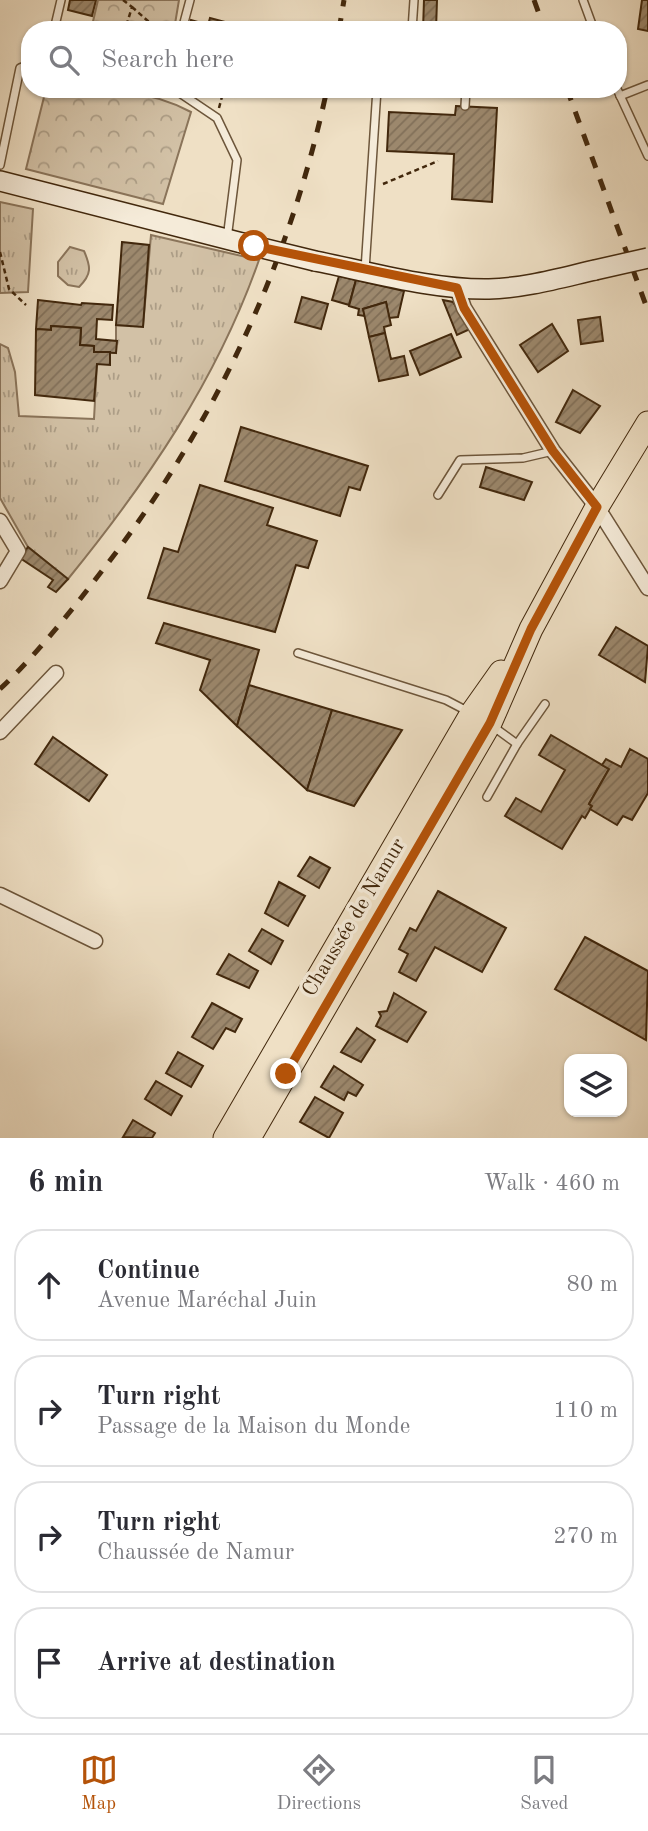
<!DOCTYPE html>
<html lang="en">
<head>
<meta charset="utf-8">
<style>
  body { margin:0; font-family:"Old Standard TT",serif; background:#f2f2f3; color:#2b2b33 }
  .controls { position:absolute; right:21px; bottom:21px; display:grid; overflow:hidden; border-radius:14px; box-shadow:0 2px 5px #0004 }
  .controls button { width:63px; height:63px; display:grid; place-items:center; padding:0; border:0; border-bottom:2px solid #e1e1e2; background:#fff; color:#2b2b33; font:35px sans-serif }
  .stop { position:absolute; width:21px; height:21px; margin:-16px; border:5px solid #b45309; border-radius:50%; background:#fff }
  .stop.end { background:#b45309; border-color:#fff; box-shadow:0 2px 7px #0008 }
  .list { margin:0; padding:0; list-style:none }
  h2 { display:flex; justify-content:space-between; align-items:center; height:91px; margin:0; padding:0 28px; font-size:30px }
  h2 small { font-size:23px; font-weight:400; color:#7c7c81 }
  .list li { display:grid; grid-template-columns:46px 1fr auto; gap:21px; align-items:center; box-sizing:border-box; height:112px; margin:0 14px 14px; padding:0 14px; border:2px solid #e1e1e2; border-radius:28px }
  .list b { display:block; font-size:26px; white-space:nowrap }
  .list p { margin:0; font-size:23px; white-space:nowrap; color:#7c7c81 }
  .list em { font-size:23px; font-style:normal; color:#7c7c81 }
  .icon { flex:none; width:38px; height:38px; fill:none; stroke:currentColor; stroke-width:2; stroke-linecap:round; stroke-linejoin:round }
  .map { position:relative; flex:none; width:648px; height:1138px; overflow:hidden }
  .search { position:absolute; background:#fff; box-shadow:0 2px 5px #0004; left:21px; right:21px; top:21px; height:77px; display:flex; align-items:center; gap:18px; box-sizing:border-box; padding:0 24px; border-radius:28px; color:#7c7c81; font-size:26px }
  .sheet { height:595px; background:#fff }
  nav { display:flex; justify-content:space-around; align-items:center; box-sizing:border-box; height:98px; border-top:2px solid #e1e1e2; background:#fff; font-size:19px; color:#7c7c81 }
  nav a { display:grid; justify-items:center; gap:4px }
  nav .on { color:#b45309 }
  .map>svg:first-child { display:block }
</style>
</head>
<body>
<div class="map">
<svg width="648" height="1138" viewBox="0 0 648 1138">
  <defs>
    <pattern id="grass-tufts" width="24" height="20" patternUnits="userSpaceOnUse" patternTransform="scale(1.75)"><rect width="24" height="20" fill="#d2c1a6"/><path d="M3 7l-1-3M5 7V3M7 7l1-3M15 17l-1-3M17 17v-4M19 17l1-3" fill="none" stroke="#ac9d86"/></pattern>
    <pattern id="forest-crowns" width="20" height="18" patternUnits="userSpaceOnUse" patternTransform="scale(1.75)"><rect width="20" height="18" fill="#d2c1a6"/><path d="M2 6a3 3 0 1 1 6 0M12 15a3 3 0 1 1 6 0" fill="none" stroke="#ac9d86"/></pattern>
    <pattern id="building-hatch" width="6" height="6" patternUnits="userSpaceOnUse" patternTransform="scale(1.75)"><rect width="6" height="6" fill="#9c886d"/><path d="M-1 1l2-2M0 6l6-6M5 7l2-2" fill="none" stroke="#816f58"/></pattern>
  </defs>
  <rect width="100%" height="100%" fill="#efe0c5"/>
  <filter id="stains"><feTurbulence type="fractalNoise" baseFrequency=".00286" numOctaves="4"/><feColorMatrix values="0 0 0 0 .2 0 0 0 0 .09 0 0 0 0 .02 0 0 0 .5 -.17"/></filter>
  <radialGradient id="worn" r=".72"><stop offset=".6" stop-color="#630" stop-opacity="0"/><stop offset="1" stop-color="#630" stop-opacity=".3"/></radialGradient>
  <g fill="url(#grass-tufts)" stroke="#8a745a" stroke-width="2">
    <path d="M0,202L33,209L28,292L0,293Z"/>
    <path d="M151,235L259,260C217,380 147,482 68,579L28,547L0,498V344L8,348L15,372L19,416L94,419L97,364H110V352L116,353V325L143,326Z"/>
    <path d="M70,247L84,251C91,267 92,274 79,287L68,285L58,276V262Z"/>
  </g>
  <g fill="url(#forest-crowns)" stroke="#8a745a" stroke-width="2">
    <path d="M98,0H179L174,30H91Z"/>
    <path d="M46,89C96,89 145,87 191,112L163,204L26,169Z"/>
  </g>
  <g fill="url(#building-hatch)" stroke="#42280d" stroke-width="2">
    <path d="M70,0H96L92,16L68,10Z"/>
    <path d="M424,0H437L436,30H423Z"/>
    <path d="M642,0H648V31L638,29Z"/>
    <path d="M210,18L225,22L224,27L232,30H188L191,20L208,25Z"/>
    <path d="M456,106L497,108L492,202L452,199L454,154L387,151L389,112L455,115Z"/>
    <path d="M122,242L149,245L143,327L116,325Z"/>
    <path d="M339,276L356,280L349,305L332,300Z"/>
    <path d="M356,280L404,291L398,317L389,318L386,302L363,309L365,316L358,315L359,309L349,306Z"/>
    <path d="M302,297L328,304L321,329L295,322Z"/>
    <path d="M38,300L81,305L82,303L113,305L112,320L97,319L96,339L117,341L116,353L94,352V346L80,345L81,328L51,326V330L36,329Z"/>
    <path d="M443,300L453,302L470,329L457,335Z"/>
    <path d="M386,302L391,325L384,327L385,333L369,337L363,309Z"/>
    <path d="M600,317L603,341L581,344L578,320Z"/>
    <path d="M552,324L568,351L538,372L520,345Z"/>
    <path d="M51,326L81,328L80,345L94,346V352H110V365L97,364L94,401L35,395L36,329L51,330Z"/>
    <path d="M385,333L391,359L404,356L408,375L379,381L369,337Z"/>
    <path d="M451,334L461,357L420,375L410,351Z"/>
    <path d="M573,390L600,406L580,433L556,422Z"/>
    <path d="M241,427L368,466L360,490L349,487L340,516L225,481Z"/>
    <path d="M486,467L532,482L524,500L480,487Z"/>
    <path d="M200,485L273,508L267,525L317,541L308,568L296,565L275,632L148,598L164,548L178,552Z"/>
    <path d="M28,547L68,579L56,592L48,587L53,580L20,558Z"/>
    <path d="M164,623L259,650L237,726L200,690L210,660L156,643Z"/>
    <path d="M616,627L648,646L645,682L599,655Z"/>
    <path d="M249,685L332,710L307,790L237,726Z"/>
    <path d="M332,710L402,730L354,806L307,790Z"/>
    <path d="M551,735L609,769L589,804L592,806L585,818L582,816L562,849L505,816L516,798L541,812L565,770L539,755Z"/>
    <path d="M53,737L107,775L89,801L35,764Z"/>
    <path d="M630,749L648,759V793L632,820L623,816L617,825L590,809L592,806L589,804L609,769L602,765L606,759L621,767Z"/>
    <path d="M310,857L330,868L319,888L298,876Z"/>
    <path d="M279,882L305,896L288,926L265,913Z"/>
    <path d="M438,891L506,928L482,972L435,947L416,981L399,972L408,954L399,949L410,928L416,931Z"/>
    <path d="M262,929L283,941L271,964L249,951Z"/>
    <path d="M585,937L648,971L646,1040L555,989Z"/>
    <path d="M229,954L258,971L249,988L217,974Z"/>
    <path d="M394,993L426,1012L407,1042L376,1026L381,1016L379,1012L387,1011Z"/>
    <path d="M212,1003L242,1019L235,1032L226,1028L213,1049L192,1037Z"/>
    <path d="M357,1028L375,1040L361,1062L341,1052Z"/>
    <path d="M178,1052L203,1066L191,1087L166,1073Z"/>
    <path d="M334,1066L363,1085L356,1096L348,1092L344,1100L321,1087Z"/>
    <path d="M156,1081L182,1096L171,1115L145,1099Z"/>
    <path d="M315,1097L343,1113L329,1138L300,1122Z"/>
    <path d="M133,1120L155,1133L152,1138L123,1137Z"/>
  </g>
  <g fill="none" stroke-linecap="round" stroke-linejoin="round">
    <defs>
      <g id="lane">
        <path d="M583,0L594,30"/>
        <path d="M54,30L61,0"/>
        <path d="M182,30L190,0"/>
        <path d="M412,30L414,0"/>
        <path d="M174,89L217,118L237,160L227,239"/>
        <path d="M617,89L648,156"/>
        <path d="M620,96L648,85"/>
        <path d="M465,106L466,89"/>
        <path d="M0,165L20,68L30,64"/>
        <path d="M365,270L377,89"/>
        <path d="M438,495L460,460L523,458L553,451"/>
        <path d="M298,653L446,700L469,712"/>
        <path d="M491,725L517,744L545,704"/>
        <path d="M487,797L517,744"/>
      </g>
      <g id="street">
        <path d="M457,288L464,308L553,451L597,507L648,588"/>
        <path d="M0,521L18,551L0,581"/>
        <path d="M0,732L56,673"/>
        <path d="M0,895L95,941"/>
      </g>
      <g id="secondary">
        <path d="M0,181L242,243"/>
        <path d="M315,261C371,272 432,290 489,289C525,288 560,278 595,270"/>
      </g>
      <g id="primary">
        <path d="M225,1138L472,713L501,672"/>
        <path d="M249,1138L490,723L531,629L597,507L648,423"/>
      </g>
    </defs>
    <use href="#lane" stroke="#6d563b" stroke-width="10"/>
    <use href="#street" stroke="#6d563b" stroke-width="17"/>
    <use href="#secondary" stroke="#42280d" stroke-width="22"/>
    <use href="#primary" stroke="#42280d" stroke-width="25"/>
    <g stroke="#42280d" stroke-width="2.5" stroke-dasharray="5 3.5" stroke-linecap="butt">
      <path d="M123,0L132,7L125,30"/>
      <path d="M132,7L149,22L148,30"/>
      <path d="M102,28V30"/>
      <path d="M219,108L224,89"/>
      <path d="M383,184L438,161"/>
      <path d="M0,252L9,289L26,305"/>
    </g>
    <use href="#lane" stroke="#f5ebd9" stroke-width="7"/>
    <use href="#street" stroke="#f5ebd9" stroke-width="14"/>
    <use href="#secondary" stroke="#f5ebd9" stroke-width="19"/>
    <use href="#primary" stroke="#efe0c5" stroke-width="23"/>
    <g stroke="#42280d" stroke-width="5" stroke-dasharray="12 12" stroke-linecap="butt">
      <path d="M534,0L545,30"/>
      <path d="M339,30L344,0"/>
      <path d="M567,89L648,311"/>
      <path d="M0,689C36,655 68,615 98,576C211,432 289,268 327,89"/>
    </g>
    <defs>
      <g id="secondary-bridge">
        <path d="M242,243L315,261"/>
        <path d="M595,270L648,258"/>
      </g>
    </defs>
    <use href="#secondary-bridge" stroke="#42280d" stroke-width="22" stroke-linecap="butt"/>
    <use href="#secondary-bridge" stroke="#f5ebd9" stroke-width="19"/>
  </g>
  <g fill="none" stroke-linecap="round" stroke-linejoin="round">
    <path stroke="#b45309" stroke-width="9" d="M254,246L457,288L464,308L553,451L597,507L531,629L490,723L286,1074"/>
  </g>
  <g text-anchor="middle" stroke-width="7" stroke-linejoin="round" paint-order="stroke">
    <g font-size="21" fill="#42280d" stroke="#f5ebd9">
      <text transform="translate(353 917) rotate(-59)" y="7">Chaussée de Namur</text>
    </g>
  </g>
  <rect width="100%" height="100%" filter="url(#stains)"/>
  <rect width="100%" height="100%" fill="url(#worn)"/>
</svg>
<div class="controls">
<button><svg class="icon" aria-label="layers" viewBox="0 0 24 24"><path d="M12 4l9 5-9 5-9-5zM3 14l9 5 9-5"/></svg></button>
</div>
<div class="stop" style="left:254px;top:246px"></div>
<div class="stop end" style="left:286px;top:1074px"></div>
<div class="search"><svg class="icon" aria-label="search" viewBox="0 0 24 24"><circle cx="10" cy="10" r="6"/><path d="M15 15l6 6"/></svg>Search here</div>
</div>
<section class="sheet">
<h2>6 min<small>Walk · 460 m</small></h2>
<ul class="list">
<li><svg class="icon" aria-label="ahead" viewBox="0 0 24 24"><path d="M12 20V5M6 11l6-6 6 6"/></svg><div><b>Continue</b><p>Avenue Maréchal Juin</p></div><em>80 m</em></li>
<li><svg class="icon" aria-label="right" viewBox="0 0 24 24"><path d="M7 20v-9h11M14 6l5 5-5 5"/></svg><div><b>Turn right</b><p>Passage de la Maison du Monde</p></div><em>110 m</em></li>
<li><svg class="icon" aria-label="right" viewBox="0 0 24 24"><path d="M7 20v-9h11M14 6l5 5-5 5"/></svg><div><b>Turn right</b><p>Chaussée de Namur</p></div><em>270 m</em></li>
<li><svg class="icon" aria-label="arrive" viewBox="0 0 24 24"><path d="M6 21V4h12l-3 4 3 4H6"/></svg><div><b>Arrive at destination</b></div></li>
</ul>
</section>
<nav>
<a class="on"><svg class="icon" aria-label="map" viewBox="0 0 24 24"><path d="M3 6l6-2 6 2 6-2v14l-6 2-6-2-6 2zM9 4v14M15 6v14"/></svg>Map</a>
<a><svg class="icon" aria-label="directions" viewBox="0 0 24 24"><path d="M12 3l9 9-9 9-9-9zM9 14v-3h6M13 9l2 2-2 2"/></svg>Directions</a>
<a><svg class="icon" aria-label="saved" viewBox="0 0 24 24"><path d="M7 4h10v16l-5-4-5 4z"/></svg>Saved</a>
</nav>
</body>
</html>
